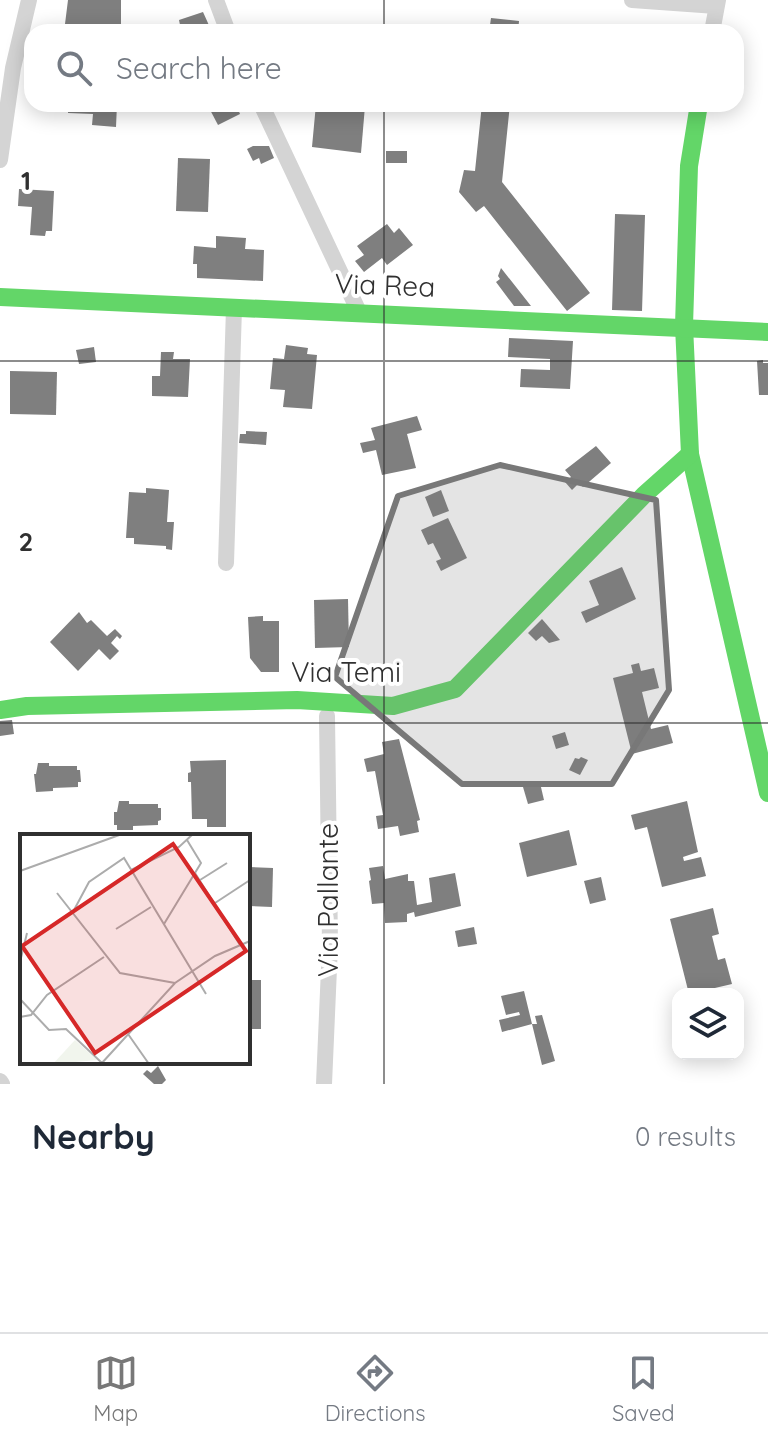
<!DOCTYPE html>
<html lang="en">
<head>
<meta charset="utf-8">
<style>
  body { margin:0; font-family:Quicksand,sans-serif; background:#f2f2f3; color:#1f2937 }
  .controls { position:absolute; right:24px; bottom:24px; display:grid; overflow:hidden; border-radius:16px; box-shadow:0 4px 20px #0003 }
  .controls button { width:72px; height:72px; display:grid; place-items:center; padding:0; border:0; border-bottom:2px solid #e0e1e3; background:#fff; color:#1f2937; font:40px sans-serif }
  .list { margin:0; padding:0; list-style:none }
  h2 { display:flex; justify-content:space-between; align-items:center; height:104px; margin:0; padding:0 32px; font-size:34px }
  h2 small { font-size:26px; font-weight:400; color:#747a83 }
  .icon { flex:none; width:44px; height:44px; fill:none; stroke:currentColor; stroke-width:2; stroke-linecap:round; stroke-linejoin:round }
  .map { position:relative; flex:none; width:768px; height:1084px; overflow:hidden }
  .search { position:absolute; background:#fff; box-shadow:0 4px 20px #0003; left:24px; right:24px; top:24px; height:88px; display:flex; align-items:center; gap:20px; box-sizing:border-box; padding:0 28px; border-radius:24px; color:#747a83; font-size:30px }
  .sheet { height:248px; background:#fff }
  nav { display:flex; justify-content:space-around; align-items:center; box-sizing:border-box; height:112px; border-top:2px solid #e0e1e3; background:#fff; font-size:22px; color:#747a83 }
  nav a { display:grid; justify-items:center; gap:4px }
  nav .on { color:#787878 }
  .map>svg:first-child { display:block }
</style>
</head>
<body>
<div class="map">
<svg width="768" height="1084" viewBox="0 0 768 1084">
  <rect width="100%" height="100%" fill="#fff"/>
  <g fill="#7f7f7f">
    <path d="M68,0H121V32H64Z"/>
    <path d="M203,12L212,32H172L171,28L180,25L179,20Z"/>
    <path d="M491,18L519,21L518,32H489Z"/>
    <path d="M549,24L597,26L666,28L665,32H548Z"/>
    <path d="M269,25L341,27L340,32H269Z"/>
    <path d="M68,104H117L116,127L92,125L93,114L68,113Z"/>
    <path d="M207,104H236L240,114L218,125Z"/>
    <path d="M316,104L365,106L361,153L312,147Z"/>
    <path d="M482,104H510L502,182L590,293L567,311L484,206L476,212L459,192L464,170L475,171Z"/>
    <path d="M253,146H269L274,158L261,164L259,158L253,161L247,149Z"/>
    <rect x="386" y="151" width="21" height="12"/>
    <path d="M178,158L210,159L208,212L176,211Z"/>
    <path d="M19,189L54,191L52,231H46L45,236L30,235L32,207L18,206Z"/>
    <path d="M615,214L645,215L642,311L612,310Z"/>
    <path d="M387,224L394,233L399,228L413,245L387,265L382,258L364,272L355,261L364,255L357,246Z"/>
    <path d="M216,236L246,238L245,249L264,250L263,281L197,278V264H193L194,246L216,248Z"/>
    <path d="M501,268L531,306H514L496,282L500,279L498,276Z"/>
    <path d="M509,338L573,341L570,389L520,387L521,369L550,370V359L508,357Z"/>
    <path d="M286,345L308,348L307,354L317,355L312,409L283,407L285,390L270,389L273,358L284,359Z"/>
    <path d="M94,347L96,362L79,364L76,350Z"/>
    <path d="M161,352H174L173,359H190L188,397L152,396V376H160Z"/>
    <path d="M763,360V363H768V395H759L757,361Z"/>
    <path d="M10,371L57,372L56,415L10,414Z"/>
    <path d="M417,416L422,430L407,434L416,468L382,475L376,450L363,453L360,443L375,440L371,428Z"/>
    <path d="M246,431L267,432L266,445L239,443L240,434H246Z"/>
    <path d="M596,446L611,463L583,487L579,483L572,490L565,482L571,477L565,470Z"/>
    <path d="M146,488L169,490L167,522H174L172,550L166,549V546L134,544V538H126L129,492L146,493Z"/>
    <path d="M441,490L449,511L433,517L425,497Z"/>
    <path d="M448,518L467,558L441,571L436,561L441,559L433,543L428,545L421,530Z"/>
    <path d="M622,567L636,599L586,623L581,612L599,605L589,581Z"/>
    <path d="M348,599L349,647L315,648L314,600Z"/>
    <path d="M79,612L87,623L91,620L107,636L115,629L122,636L120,639L117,636L111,643L119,651L110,660L99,649L78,671L50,642Z"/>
    <path d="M263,616V621H279V672H261L250,658L248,617Z"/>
    <path d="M542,619L560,640L549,643L542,636L536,641L528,633Z"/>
    <path d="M639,663L641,671L654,668L659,688L642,692L651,729L668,725L673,743L632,754L613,678L633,673L631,665Z"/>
    <path d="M12,720L14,734L0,736V721Z"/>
    <path d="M565,732L569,745L556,749L552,736Z"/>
    <path d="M399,739L420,820L417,821L419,832L400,836L398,826L378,829L376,816L383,815L375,771L367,772L364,759L384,754L382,742Z"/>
    <path d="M581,757L588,760L580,775L569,770L575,758L579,759Z"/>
    <path d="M226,760V827H207V819H192L191,782H188V773L191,772L190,761Z"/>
    <path d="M38,763H49V766H77V770H80L81,782H78V787L53,788V791L36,792L34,774H36Z"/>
    <path d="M540,783L544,800L528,804L523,787Z"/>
    <path d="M119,801H129V804H158V808H161V820L158,821V825L133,826V830H117V825H114V812H117Z"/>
    <path d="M687,801L698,852L683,857L684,861L701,857L706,876L662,887L647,827L635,830L631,815Z"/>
    <path d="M569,830L577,865L527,877L519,843Z"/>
    <path d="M383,866L385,879L408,874V881H414L417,905L432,902L429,878L455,873L461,906L415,917L414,912L407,914V922L385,923L384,903L372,904L369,881L371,880L369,868Z"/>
    <path d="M248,867L273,868L272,907L248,906Z"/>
    <path d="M601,877L606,900L590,904L584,881Z"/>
    <path d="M713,908L719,934L712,936L718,960L725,958L732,984L689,994L670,919Z"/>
    <path d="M474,927L477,944L458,947L455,931Z"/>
    <rect x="248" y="980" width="13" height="49"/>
    <path d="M524,991L532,1024H537L535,1016L542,1015L555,1061L542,1065L532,1024L502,1032L499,1020L520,1015L519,1012L506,1015L501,996Z"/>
    <path d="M158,1066L166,1080L162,1084H154L143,1074L147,1070L151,1073Z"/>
  </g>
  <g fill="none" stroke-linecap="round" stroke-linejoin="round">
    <g stroke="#d4d4d4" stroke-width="16">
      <path d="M216,0L228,32"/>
      <path d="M632,0L716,6"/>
      <path d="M712,32L718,0"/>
      <path d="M261,104L359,312"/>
      <path d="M0,160L13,68L29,0"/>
      <path d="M226,563L234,308"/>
      <path d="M0,1081L2,1084"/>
      <path d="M324,1084L330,945L327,716"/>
    </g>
    <g stroke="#63d668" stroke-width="18">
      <path d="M699,104L689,166L684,326L690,454L768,793"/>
      <path d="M0,297L768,332"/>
      <path d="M0,710L27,706L297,700L393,706L455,689L644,495L690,454"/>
    </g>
  </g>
  <path fill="#787878" fill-opacity="0.2" stroke="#787878" stroke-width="6" stroke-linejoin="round" d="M500,465L656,500L669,690L612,784H462L335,677L398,496Z"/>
  <path fill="none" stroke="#303030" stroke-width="2" stroke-opacity="0.55" d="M384,0V32M384,104V1084M0,361H768M0,723H768"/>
  <g text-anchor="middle" stroke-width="8" stroke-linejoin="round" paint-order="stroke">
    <g font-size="28" fill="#303030" stroke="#fff">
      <text transform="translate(385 285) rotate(2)" y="10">Via Rea</text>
      <text x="346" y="682">Via Temi</text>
      <text transform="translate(328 900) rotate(-90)" y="10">Via Pallante</text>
    </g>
  </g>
  <g transform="translate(20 834)">
    <rect width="230" height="230" fill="#fff"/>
    <path d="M55,206L77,226L33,230Z" fill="#f1f5ed"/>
    <path fill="none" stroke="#acacac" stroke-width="2" d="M111,36L159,13L173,0M0,37L102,0M175,39L220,111M180,46L207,29M37,59L100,139L155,149M195,69L230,46M54,76L69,48L104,24L186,160M144,90L181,29L167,6M96,95L131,73M0,128L7,99M0,165L29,196L46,195L82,229M0,183L11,181L27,161L84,123M108,200L129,230M81,230L155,149L195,122L230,107"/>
    <path fill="#d62828" fill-opacity="0.15" stroke="#d62828" stroke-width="4" d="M153,10L226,117L75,219L2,112Z"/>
    <rect width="230" height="230" fill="none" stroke="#303030" stroke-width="4"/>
  </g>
  <g font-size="26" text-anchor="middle" font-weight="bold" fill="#303030" stroke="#fff" stroke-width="8" stroke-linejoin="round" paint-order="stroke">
    <text x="26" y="190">1</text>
    <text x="26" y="551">2</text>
  </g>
</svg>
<div class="controls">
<button><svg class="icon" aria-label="layers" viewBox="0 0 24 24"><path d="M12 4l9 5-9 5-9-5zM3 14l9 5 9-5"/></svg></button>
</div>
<div class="search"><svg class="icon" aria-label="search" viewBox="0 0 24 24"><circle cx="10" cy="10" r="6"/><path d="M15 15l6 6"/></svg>Search here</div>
</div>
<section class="sheet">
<h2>Nearby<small>0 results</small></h2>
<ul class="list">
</ul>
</section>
<nav>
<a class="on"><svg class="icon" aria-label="map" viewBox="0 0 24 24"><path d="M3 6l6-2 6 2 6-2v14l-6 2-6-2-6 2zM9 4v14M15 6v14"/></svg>Map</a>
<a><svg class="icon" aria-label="directions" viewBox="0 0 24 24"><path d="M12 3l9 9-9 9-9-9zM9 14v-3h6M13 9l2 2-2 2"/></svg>Directions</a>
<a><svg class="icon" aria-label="saved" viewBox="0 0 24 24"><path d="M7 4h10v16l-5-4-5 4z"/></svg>Saved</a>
</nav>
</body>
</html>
